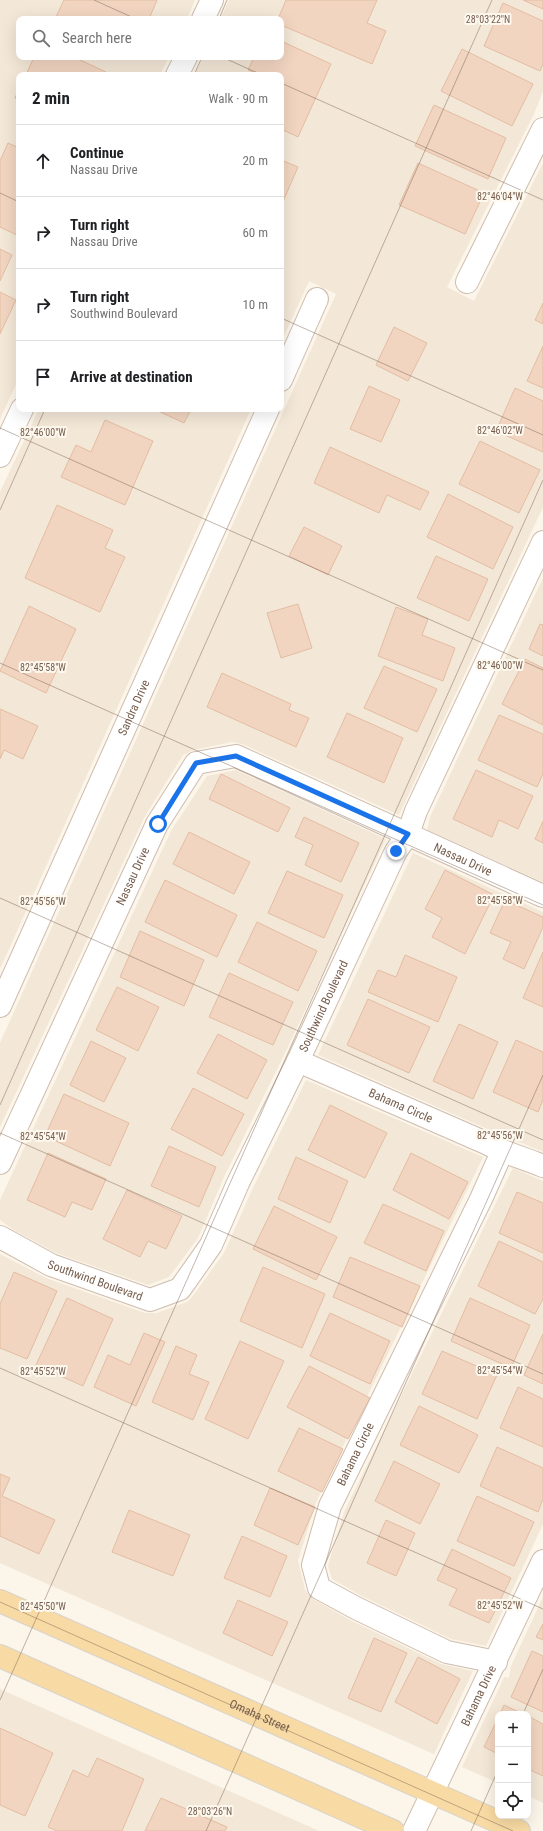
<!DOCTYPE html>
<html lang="en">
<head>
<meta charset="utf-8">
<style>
  body { margin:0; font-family:"Roboto Condensed",sans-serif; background:#f6f6f6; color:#202124 }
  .controls { position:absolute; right:12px; bottom:12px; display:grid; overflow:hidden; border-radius:8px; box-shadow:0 4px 16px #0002 }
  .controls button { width:36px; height:36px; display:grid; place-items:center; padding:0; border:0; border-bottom:1px solid #e0e0e0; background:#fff; color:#202124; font:20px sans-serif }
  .stop { position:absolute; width:12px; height:12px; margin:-9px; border:3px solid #1a73e8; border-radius:50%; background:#fff }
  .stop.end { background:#1a73e8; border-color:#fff; box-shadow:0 1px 4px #0008 }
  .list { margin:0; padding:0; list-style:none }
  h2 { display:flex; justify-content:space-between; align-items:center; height:52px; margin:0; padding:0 16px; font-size:17px }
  h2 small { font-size:13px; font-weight:400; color:#757577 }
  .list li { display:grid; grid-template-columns:26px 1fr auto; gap:12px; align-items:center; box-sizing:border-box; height:72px; padding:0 16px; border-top:1px solid #e0e0e0 }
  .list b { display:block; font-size:15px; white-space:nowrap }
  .list p { margin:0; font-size:13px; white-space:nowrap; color:#757577 }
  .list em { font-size:13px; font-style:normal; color:#757577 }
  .icon { flex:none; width:22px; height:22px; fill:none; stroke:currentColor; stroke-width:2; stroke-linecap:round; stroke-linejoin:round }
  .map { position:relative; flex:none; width:543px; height:1831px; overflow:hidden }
  .search { position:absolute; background:#fff; box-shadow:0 4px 16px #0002; left:16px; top:16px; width:268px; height:44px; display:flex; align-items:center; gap:10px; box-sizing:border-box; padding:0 14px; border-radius:8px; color:#757577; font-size:15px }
  .panel { position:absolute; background:#fff; box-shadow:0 4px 16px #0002; left:16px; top:72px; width:268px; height:340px; border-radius:8px }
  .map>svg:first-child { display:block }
</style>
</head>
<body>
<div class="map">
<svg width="543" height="1831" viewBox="0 0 543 1831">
  <rect width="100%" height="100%" fill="#fcf5e9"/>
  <g fill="#f3e7d7">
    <path d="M0,0H195L187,19H19V57H169L160,75H19V378L0,419Z"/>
    <path d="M229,0H543V91L534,114L447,287L474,301L543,163V507L399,815L242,744L232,742L193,750L183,755L144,818L0,1127V1043L336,294L309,281L281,343V75H194L203,57H281V19H220Z"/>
    <path d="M39,409H251L0,969V492Z"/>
    <path d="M543,578V882L427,830L430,817Z"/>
    <path d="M236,770L386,839L284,1055L224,1177L198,1238L169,1277L148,1285L56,1253L12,1229L0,1220V1200L171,831L207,776Z"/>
    <path d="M413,853L543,912V1152L522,1143L507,1139L492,1131L318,1055Z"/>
    <path d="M306,1080L483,1157L317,1500L298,1560L305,1590L313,1599L350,1620L441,1664L473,1671L434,1754L0,1563V1254L46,1278L145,1313H157L187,1302L192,1297L224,1253L252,1190Z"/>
    <path d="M513,1168L543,1181V1524L486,1646L451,1639L362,1596L332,1579L328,1566L344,1512Z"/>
    <path d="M543,1597V1803L528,1796V1714H498V1783L462,1767L502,1682L504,1677L509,1678L511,1666Z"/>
    <path d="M0,1689L319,1831H0Z"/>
  </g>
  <g fill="#f1d5c1" stroke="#e3bda2">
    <path d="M64,0H157L149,19H55Z"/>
    <path d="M286,0H377L367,23L386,31L372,64L281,25V19H278Z"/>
    <path d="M523,0H543V9Z"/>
    <path d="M503,3L543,21V64L540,71L484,46Z"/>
    <path d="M281,41L331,64L298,137L281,129V75H259L248,70L254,57H281Z"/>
    <path d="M462,49L533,84L512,126L441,91Z"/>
    <path d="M34,57H74L112,75H26Z"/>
    <path d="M19,89V100L15,98Z"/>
    <path d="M434,105L506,138L488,179L415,146Z"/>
    <path d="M8,143L19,148V236L0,227V161Z"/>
    <path d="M281,160L298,167L281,206Z"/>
    <path d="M418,163L484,193L465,234L399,205Z"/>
    <path d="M0,249L12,255L0,281Z"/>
    <path d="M0,292L16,300L0,334Z"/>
    <path d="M543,303V324L535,320Z"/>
    <path d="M394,327L427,343L408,381L376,365Z"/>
    <path d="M543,346V388L527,381Z"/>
    <path d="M369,386L400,400L381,442L350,429Z"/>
    <path d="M515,388L543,401V452L496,431Z"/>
    <path d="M154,409H191L184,423Z"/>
    <path d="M105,420L153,441L125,505L61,477L76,445L91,452Z"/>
    <path d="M480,441L540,470L519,513L459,484Z"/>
    <path d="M330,447L429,492L420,510L387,495L379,513L314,483Z"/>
    <path d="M448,494L513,527L493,569L427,537Z"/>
    <path d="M57,505L113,530L105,548L125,557L100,612L25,578Z"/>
    <path d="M304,527L342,546L328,575L289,556Z"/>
    <path d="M436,556L488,579L469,621L417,598Z"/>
    <path d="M298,604L312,648L281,658L267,613Z"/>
    <path d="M29,606L76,629L46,693L0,671Z"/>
    <path d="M396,607L428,619L422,635L455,648L443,681L378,656Z"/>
    <path d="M540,624L543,625V656L529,649Z"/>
    <path d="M525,659L543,668V725L502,704Z"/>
    <path d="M384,666L437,689L417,732L364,708Z"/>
    <path d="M222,673L291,704L289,710L309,718L296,747L207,707Z"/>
    <path d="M0,709L38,726L23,759L4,750L0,759Z"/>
    <path d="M347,713L403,738L384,783L327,757Z"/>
    <path d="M499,715L543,734V774L537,787L478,760Z"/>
    <path d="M476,770L533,796L518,829L499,820L492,837L453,819Z"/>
    <path d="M221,774L290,808L278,832L209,799Z"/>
    <path d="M304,817L359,843L341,882L305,865L313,845L295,837Z"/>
    <path d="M543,821V843L535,839Z"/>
    <path d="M189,832L250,862L234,894L173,864Z"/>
    <path d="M445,870L494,895L465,954L432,937L442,918L425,909Z"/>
    <path d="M287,871L343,895L324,938L268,913Z"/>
    <path d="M165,880L237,915L217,957L145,922Z"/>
    <path d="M505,900L543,917V927L524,969L503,959L511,942L490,933Z"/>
    <path d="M257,922L317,951L298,991L238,962Z"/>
    <path d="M140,931L204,960L184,1006L120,977Z"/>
    <path d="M543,952V1007L523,998Z"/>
    <path d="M405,955L457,977L438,1022L368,992L378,970L396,977Z"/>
    <path d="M229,973L293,1002L273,1045L209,1017Z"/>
    <path d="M117,987L159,1007L138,1051L96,1030Z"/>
    <path d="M368,999L430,1027L409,1073L347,1045Z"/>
    <path d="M459,1024L498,1042L473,1099L433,1081Z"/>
    <path d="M218,1034L267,1060L247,1099L197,1073Z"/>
    <path d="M516,1040L543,1052V1100L538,1112L493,1092Z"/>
    <path d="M91,1041L126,1058L104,1102L70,1085Z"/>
    <path d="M193,1088L244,1114L222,1156L171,1129Z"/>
    <path d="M64,1094L129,1123L110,1166L45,1136Z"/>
    <path d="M330,1105L387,1133L365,1178L308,1150Z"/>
    <path d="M169,1146L216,1167L199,1207L151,1186Z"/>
    <path d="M48,1153L106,1179L92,1210L72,1202L65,1217L27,1200Z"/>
    <path d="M411,1153L468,1182L449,1219L393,1190Z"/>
    <path d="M296,1157L348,1181L330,1223L278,1199Z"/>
    <path d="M127,1190L182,1216L166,1249L148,1241L140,1257L103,1239Z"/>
    <path d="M517,1192L543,1203V1253L499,1233Z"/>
    <path d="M383,1204L444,1231L426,1271L364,1243Z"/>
    <path d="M274,1206L337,1237L316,1280L253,1249Z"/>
    <path d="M499,1241L543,1262V1299L535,1314L478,1286Z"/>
    <path d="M350,1257L420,1286L402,1327L333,1297Z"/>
    <path d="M263,1267L325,1294L302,1348L240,1321Z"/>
    <path d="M14,1272L57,1291L27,1359L0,1348V1304Z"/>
    <path d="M67,1298L113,1319L83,1386L36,1365Z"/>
    <path d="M470,1298L530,1325L511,1368L451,1341Z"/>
    <path d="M330,1313L390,1341L370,1384L310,1356Z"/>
    <path d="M144,1333L165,1342L136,1406L94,1387L108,1355L130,1365Z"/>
    <path d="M543,1334V1384L524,1375Z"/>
    <path d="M240,1341L284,1361L248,1439L205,1419Z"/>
    <path d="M176,1346L197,1355L189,1374L209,1382L193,1420L152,1402Z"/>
    <path d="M442,1351L497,1375L477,1419L422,1394Z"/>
    <path d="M309,1366L370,1398L348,1439L287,1407Z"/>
    <path d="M518,1387L543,1399V1447L500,1428Z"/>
    <path d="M419,1406L478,1435L459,1473L400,1445Z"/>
    <path d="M299,1428L343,1449L322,1492L278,1471Z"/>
    <path d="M497,1447L543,1468V1499L538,1512L480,1486Z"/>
    <path d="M394,1461L440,1484L420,1524L375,1501Z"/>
    <path d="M0,1474L10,1478L2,1496L55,1520L39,1554L0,1536Z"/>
    <path d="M270,1488L315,1507L298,1545L254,1525Z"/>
    <path d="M477,1496L534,1522L514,1566L457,1541Z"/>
    <path d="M129,1510L190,1535L173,1576L112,1552Z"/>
    <path d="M386,1520L415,1533L396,1576L367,1563Z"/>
    <path d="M242,1536L287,1556L270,1597L224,1578Z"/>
    <path d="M452,1549L511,1578L489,1623L449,1605L457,1589L437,1580Z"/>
    <path d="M238,1600L288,1622L272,1656L223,1633Z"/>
    <path d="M543,1624V1640L536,1637Z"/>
    <path d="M374,1638L407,1653L381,1712L348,1698Z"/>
    <path d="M532,1651L543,1656V1712L511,1697Z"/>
    <path d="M418,1657L460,1679L437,1724L395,1702Z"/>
    <path d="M504,1705L523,1714H500Z"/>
    <path d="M528,1716L543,1724V1776L528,1769Z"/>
    <path d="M498,1718V1754L484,1747Z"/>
    <path d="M0,1728L53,1753L25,1816L0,1805Z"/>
    <path d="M97,1758L144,1779L122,1831H57L48,1827L73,1770L88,1777Z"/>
    <path d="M161,1798L227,1827L225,1831H145Z"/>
  </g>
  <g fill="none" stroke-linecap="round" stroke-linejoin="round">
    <defs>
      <g id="minor">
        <path d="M203,19L212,0"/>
        <path d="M177,75L186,57"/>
        <path d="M467,282L543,129"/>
        <path d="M281,380L317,299"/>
        <path d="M0,456L22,409"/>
        <path id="s1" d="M0,1006L268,409"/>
        <path id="s2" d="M298,1061L486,1143C504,1153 524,1158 543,1166"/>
        <path id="s3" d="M0,1163L157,824L196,763L236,756L543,896"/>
        <path id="s4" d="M0,1237L51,1265L150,1300L180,1289L211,1245L238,1183L298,1061L396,851L408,834L416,811L543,542"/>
        <path id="s5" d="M496,1662L447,1652L356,1608L319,1588L313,1565L330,1506L481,1199L502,1152"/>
        <path id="s6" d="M414,1831L543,1561"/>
      </g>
      <g id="major">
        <path id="s7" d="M0,1601L519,1831"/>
        <path d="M0,1656L393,1831"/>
      </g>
    </defs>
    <use href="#minor" stroke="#cebdaf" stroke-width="24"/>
    <use href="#major" stroke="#d9d2cd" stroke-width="24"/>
    <use href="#minor" stroke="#fff" stroke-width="22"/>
    <use href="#major" stroke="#f8dba4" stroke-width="22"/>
  </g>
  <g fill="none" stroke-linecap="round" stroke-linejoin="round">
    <path stroke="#1a73e8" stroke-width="5" d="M158,824L196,763L236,756L408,834L396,851"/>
  </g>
  <path fill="none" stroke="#765d4d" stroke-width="1" stroke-opacity="0.45" d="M94,0L136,19M219,19L227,0M222,57L262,75M194,75L202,57M281,83L543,200M0,193L19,202M281,318L543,435M0,428L543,670M0,510L45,409M0,663L543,905M0,898L543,1140M0,1105L492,0M0,1133L543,1374M0,1368L543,1609M0,1602L513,1831M0,1700L543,480M523,1714L543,1669M206,1831L543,1075M471,1831L498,1770"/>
  <g text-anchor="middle" stroke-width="4" stroke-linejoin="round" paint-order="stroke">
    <g font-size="12" fill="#765d4d" stroke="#fef9ef">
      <text dy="4" stroke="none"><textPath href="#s1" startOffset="327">Sandra Drive</textPath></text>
      <text dy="4" stroke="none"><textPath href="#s3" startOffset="736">Nassau Drive</textPath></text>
      <text dy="4" stroke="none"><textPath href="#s3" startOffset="316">Nassau Drive</textPath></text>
      <text dy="4" stroke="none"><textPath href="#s4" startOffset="513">Southwind Boulevard</textPath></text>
      <text dy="4" stroke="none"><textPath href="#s2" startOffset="112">Bahama Circle</textPath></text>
      <text dy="4" stroke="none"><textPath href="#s4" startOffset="105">Southwind Boulevard</textPath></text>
      <text dy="4" stroke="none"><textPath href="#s5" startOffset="336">Bahama Circle</textPath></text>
      <text dy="4" stroke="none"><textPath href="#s6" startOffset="150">Bahama Drive</textPath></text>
      <text dy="4" stroke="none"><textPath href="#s7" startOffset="284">Omaha Street</textPath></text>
    </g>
  </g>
  <g font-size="10" text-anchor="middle" fill="#765d4d" stroke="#fef9ef" stroke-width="4" stroke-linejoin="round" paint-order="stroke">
    <text x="488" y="23">28°03'22"N</text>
    <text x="500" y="200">82°46'04"W</text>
    <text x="500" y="434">82°46'02"W</text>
    <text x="43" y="436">82°46'00"W</text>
    <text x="500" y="669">82°46'00"W</text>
    <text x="43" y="671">82°45'58"W</text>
    <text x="500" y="904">82°45'58"W</text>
    <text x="43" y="905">82°45'56"W</text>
    <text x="500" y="1139">82°45'56"W</text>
    <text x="43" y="1140">82°45'54"W</text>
    <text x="500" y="1374">82°45'54"W</text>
    <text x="43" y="1375">82°45'52"W</text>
    <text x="500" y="1609">82°45'52"W</text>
    <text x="43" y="1610">82°45'50"W</text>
    <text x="210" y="1815">28°03'26"N</text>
  </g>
</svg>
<div class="controls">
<button>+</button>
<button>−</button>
<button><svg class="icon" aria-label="locate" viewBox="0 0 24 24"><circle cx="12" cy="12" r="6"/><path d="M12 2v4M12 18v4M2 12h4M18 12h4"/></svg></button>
</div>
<div class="stop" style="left:158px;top:824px"></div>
<div class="stop end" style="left:396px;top:851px"></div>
<div class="search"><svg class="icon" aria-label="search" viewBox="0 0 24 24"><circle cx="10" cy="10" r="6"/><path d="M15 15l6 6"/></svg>Search here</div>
<section class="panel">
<h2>2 min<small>Walk · 90 m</small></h2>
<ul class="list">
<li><svg class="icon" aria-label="ahead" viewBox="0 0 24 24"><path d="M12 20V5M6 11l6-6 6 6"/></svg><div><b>Continue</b><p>Nassau Drive</p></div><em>20 m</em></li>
<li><svg class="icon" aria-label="right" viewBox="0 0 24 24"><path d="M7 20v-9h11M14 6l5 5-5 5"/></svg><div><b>Turn right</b><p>Nassau Drive</p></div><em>60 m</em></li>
<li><svg class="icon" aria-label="right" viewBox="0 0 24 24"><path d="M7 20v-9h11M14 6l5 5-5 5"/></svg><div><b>Turn right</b><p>Southwind Boulevard</p></div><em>10 m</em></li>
<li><svg class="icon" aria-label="arrive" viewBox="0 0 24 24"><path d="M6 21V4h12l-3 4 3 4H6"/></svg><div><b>Arrive at destination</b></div></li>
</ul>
</section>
</div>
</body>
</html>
